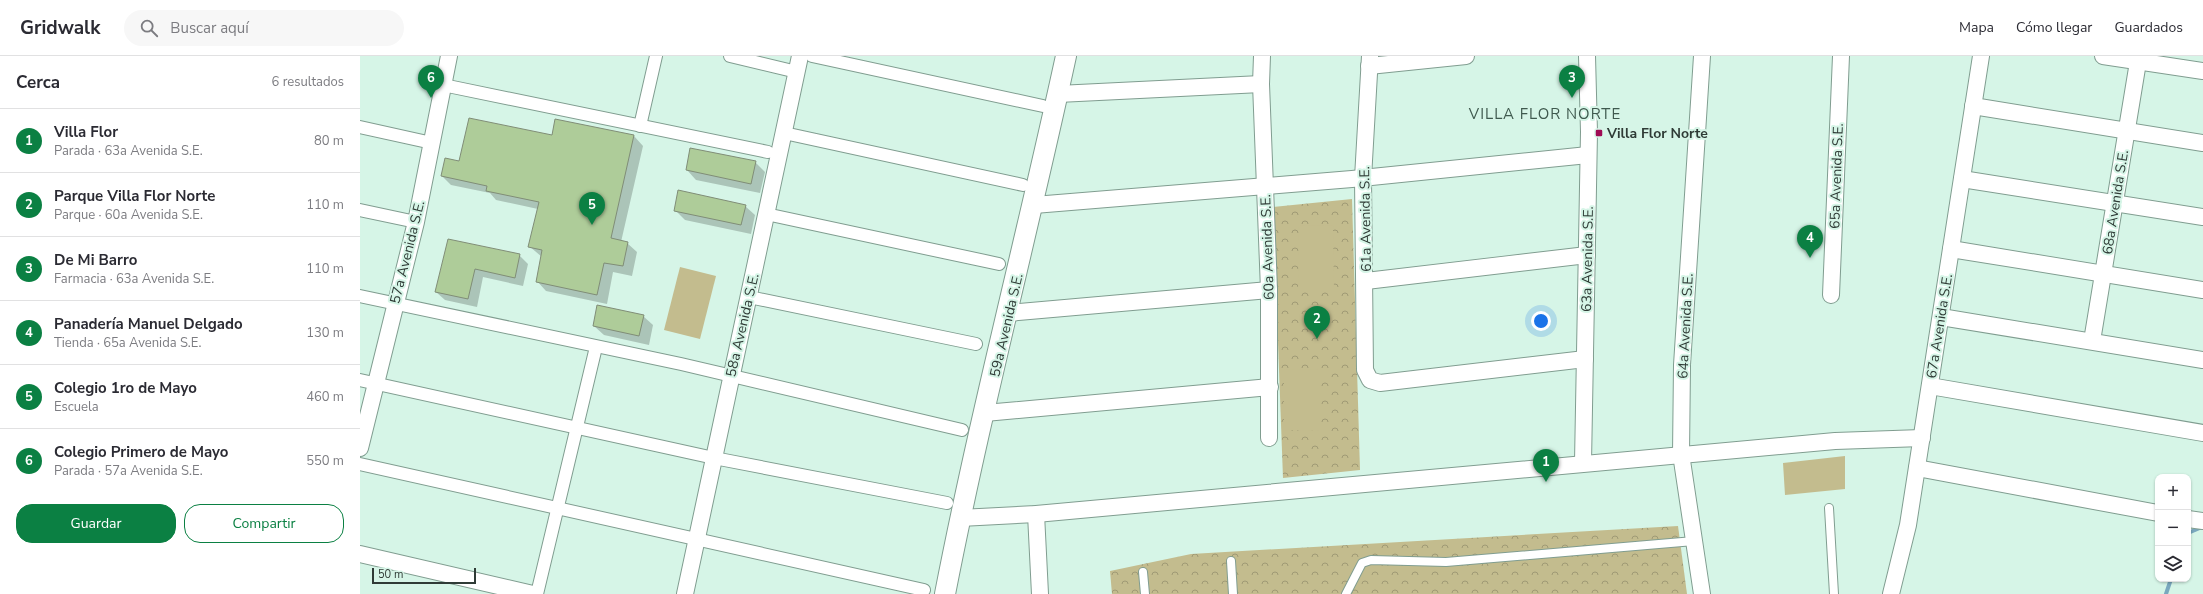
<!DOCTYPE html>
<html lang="es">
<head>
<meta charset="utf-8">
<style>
  body { margin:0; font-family:"Nunito Sans",sans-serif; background:#f7f7f7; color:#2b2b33 }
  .controls { position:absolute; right:12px; bottom:12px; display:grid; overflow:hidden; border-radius:8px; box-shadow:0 1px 3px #0004 }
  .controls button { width:36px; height:36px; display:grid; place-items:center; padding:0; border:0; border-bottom:1px solid #e1e1e2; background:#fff; color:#2b2b33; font:20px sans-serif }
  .scale { position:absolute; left:12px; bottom:10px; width:104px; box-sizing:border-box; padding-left:4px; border:2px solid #2f3b36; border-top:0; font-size:11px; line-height:14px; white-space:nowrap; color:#2f3b36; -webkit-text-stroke:3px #d6f5e7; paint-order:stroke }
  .you { position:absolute; left:1181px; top:265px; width:14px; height:14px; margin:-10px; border:3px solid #fff; border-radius:50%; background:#1a73e8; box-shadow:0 0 0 6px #1a73e833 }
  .badge { display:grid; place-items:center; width:26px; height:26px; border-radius:50%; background:#0b8043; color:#fff; font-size:13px; font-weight:700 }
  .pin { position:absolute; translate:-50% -33px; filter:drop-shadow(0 1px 2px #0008) }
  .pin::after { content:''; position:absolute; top:21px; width:14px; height:12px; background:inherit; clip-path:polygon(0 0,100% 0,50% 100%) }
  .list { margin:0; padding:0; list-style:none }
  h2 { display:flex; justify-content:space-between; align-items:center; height:52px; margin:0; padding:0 16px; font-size:17px }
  h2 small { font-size:13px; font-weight:400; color:#7c7c81 }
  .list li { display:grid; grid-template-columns:26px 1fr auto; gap:12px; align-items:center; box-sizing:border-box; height:64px; padding:0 16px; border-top:1px solid #e1e1e2 }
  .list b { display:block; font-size:15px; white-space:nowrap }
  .list p { margin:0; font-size:13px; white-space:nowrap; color:#7c7c81 }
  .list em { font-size:13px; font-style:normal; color:#7c7c81 }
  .actions { display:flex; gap:8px; padding:12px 16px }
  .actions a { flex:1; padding:9px 0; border:1px solid #0b8043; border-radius:16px; text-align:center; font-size:14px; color:#0b8043 }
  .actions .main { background:#0b8043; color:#fff }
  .icon { flex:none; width:22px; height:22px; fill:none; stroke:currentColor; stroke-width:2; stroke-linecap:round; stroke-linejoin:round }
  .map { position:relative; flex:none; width:1843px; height:538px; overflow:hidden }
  header { display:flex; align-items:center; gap:24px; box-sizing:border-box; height:56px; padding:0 20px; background:#fff; border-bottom:1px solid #e1e1e2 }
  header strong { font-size:19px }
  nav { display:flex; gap:22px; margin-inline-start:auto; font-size:14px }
  .search { width:280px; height:36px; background:#f7f7f7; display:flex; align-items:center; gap:10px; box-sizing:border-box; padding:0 14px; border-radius:22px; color:#7c7c81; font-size:15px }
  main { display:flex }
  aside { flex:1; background:#fff }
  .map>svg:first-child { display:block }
</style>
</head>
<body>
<header>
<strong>Gridwalk</strong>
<div class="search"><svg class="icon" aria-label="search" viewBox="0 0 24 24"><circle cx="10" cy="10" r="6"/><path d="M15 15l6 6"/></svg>Buscar aquí</div>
<nav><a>Mapa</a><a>Cómo llegar</a><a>Guardados</a></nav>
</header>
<main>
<aside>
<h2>Cerca<small>6 resultados</small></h2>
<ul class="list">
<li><span class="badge">1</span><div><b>Villa Flor</b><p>Parada · 63a Avenida S.E.</p></div><em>80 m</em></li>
<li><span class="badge">2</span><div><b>Parque Villa Flor Norte</b><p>Parque · 60a Avenida S.E.</p></div><em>110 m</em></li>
<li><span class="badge">3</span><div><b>De Mi Barro</b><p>Farmacia · 63a Avenida S.E.</p></div><em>110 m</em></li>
<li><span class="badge">4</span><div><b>Panadería Manuel Delgado</b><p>Tienda · 65a Avenida S.E.</p></div><em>130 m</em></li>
<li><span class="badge">5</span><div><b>Colegio 1ro de Mayo</b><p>Escuela</p></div><em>460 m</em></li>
<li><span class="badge">6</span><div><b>Colegio Primero de Mayo</b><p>Parada · 57a Avenida S.E.</p></div><em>550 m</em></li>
</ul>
<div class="actions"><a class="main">Guardar</a><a>Compartir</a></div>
</aside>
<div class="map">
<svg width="1843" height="538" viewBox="0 0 1843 538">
  <defs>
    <pattern id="park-crowns" width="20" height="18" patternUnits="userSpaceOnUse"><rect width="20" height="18" fill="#c3bc8e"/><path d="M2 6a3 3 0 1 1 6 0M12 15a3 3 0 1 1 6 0" fill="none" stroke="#9f9a75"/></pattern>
  </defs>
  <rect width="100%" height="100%" fill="#d6f5e7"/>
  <g fill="url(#park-crowns)">
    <path d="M992,143L1000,414L923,422L913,151Z"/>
    <path d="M1318,470L1327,538H752L750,515L831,498Z"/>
  </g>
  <g fill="#c3bc8e">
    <path d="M973,169L974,232H938L939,170Z"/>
    <path d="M320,211L356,220L340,283L304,274Z"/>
    <path d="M924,313L959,314V375L924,374Z"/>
    <path d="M1485,400V433L1425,439L1423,407Z"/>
  </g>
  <g fill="#0003">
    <path d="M196,64L274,80L283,90L261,186L267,187L277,196L272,220L253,216L247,248L186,235L177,225L182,201L169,190L178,153L136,144L130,137L91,129L82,120L100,106L192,80Z"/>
    <path d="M395,106L405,116L400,137L336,124L327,114Z"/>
    <path d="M385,150L395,159L391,178L325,164L315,154Z"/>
    <path d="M89,184L159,199L168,208L163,230L123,221L117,251L85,244L76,236Z"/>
    <path d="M283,260L293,269L289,289L244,279L234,270Z"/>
  </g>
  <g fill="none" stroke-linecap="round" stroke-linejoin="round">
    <g stroke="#7aa8be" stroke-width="4">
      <path d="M1828,477L1842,471"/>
      <path d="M1806,538L1811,523"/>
    </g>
  </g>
  <g fill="#aecc99" stroke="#808d77">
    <path d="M109,62L192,79L195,63L274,79L251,182L268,186L263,210L244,207L237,239L176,226L182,194L168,191L179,146L126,135L127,130L81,120L85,102L99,105Z"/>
    <path d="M330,92L396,105L391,128L326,114Z"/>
    <path d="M318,134L386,149L381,169L314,155Z"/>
    <path d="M88,183L160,198L155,222L115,213L108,243L75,236Z"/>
    <path d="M237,249L284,259L279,280L233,270Z"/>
  </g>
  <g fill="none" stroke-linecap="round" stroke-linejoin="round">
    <defs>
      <g id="service">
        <path d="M1469,452L1474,538"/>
        <path d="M871,505L873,538"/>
        <path d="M783,516L785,538"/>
        <path d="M986,538L1002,507L1011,504L1086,506L1334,485"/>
      </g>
      <g id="pedestrian">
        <path d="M370,0L437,16"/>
        <path d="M452,0L683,50"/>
        <path d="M83,29L408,96"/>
        <path d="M280,70L296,0"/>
        <path d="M0,71L72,87"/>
        <path d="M424,77L663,129"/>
        <path d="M0,154L56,166"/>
        <path d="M406,158L639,208"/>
        <path d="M0,240L321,308L602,374"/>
        <path d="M389,241L616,288"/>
        <path d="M0,324L354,402L587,447"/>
        <path d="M0,408L564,534"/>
        <path d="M177,538L236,291"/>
      </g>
      <g id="minor">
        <path d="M902,0L901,28L909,234V382"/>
        <path d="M1010,0L1003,122L1005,314L1010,324L1020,327L1225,303"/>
        <path d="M1342,0L1322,309L1321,398L1342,538"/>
        <path d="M1743,0L1843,15"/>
        <path d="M1009,10L1106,0"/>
        <path d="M698,38L901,28"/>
        <path d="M1613,50L1843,87"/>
        <path d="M1602,123L1843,161"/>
        <path d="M674,149L992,123L1228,99"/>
        <path d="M1591,193L1843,234"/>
        <path d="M1006,225L1227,199"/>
        <path d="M1471,239L1481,0"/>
        <path d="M648,257L909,234"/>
        <path d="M1581,261L1843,304"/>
        <path d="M1732,285L1778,6"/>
        <path d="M1570,330L1843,377"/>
        <path d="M625,357L910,331"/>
        <path d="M0,392L56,166L89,0"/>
        <path d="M1223,407L1229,76L1227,0"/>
        <path d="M1557,412L1798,457"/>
        <path d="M676,458L680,538"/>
        <path d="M600,462L676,458L1475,385L1562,382"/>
        <path d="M1828,463L1843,465"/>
        <path d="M0,498L173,538"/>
        <path d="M325,538L440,0"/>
        <path d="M1531,538L1548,469L1621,0"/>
      </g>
      <path id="tertiary" d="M585,538C620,358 667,180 706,0"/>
    </defs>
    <use href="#service" stroke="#809d90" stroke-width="10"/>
    <use href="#pedestrian" stroke="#809d90" stroke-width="14"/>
    <use href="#minor" stroke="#809d90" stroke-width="18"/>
    <use href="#tertiary" stroke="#809d90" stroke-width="22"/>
    <use href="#service" stroke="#fff" stroke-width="8"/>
    <use href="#pedestrian" stroke="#fff" stroke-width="12"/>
    <use href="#minor" stroke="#fff" stroke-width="16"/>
    <use href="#tertiary" stroke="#fff" stroke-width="20"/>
  </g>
  <rect fill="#9f0b54" stroke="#d6f5e7" stroke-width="1.5" x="1235" y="73" width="8" height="8" rx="2"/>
  <g text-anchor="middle" stroke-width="4" stroke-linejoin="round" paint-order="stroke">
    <g font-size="14" font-weight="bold" fill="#2f3b36" stroke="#d6f5e7" text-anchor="start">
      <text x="1247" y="82">Villa Flor Norte</text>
    </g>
    <g font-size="14" fill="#2f3b36" stroke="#d6f5e7">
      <text transform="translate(1476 120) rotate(-88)" y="5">65a Avenida S.E.</text>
      <text transform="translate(1755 146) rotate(-81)" y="5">68a Avenida S.E.</text>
      <text transform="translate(1005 163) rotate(-91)" y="5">61a Avenida S.E.</text>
      <text transform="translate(907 191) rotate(-92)" y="5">60a Avenida S.E.</text>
      <text transform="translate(47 196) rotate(-76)" y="5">57a Avenida S.E.</text>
      <text transform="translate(1227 203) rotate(-89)" y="5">63a Avenida S.E.</text>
      <text transform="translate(382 269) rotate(-77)" y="5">58a Avenida S.E.</text>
      <text transform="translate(646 269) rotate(-77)" y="5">59a Avenida S.E.</text>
      <text transform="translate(1325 270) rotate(-87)" y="5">64a Avenida S.E.</text>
      <text transform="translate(1579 270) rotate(-81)" y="5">67a Avenida S.E.</text>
    </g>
    <g font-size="15" letter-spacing="1" fill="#3f594e" stroke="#d6f5e7">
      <text x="1185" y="63">VILLA FLOR NORTE</text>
    </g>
  </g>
</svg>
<div class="controls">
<button>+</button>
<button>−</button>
<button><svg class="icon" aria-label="layers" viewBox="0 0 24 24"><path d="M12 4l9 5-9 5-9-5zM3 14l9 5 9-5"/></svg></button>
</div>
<div class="scale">50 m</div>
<div class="you"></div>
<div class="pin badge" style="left:1186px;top:426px">1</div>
<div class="pin badge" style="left:957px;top:283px">2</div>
<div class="pin badge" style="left:1212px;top:42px">3</div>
<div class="pin badge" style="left:1450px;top:202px">4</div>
<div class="pin badge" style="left:232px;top:169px">5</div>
<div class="pin badge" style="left:71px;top:42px">6</div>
</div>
</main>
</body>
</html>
